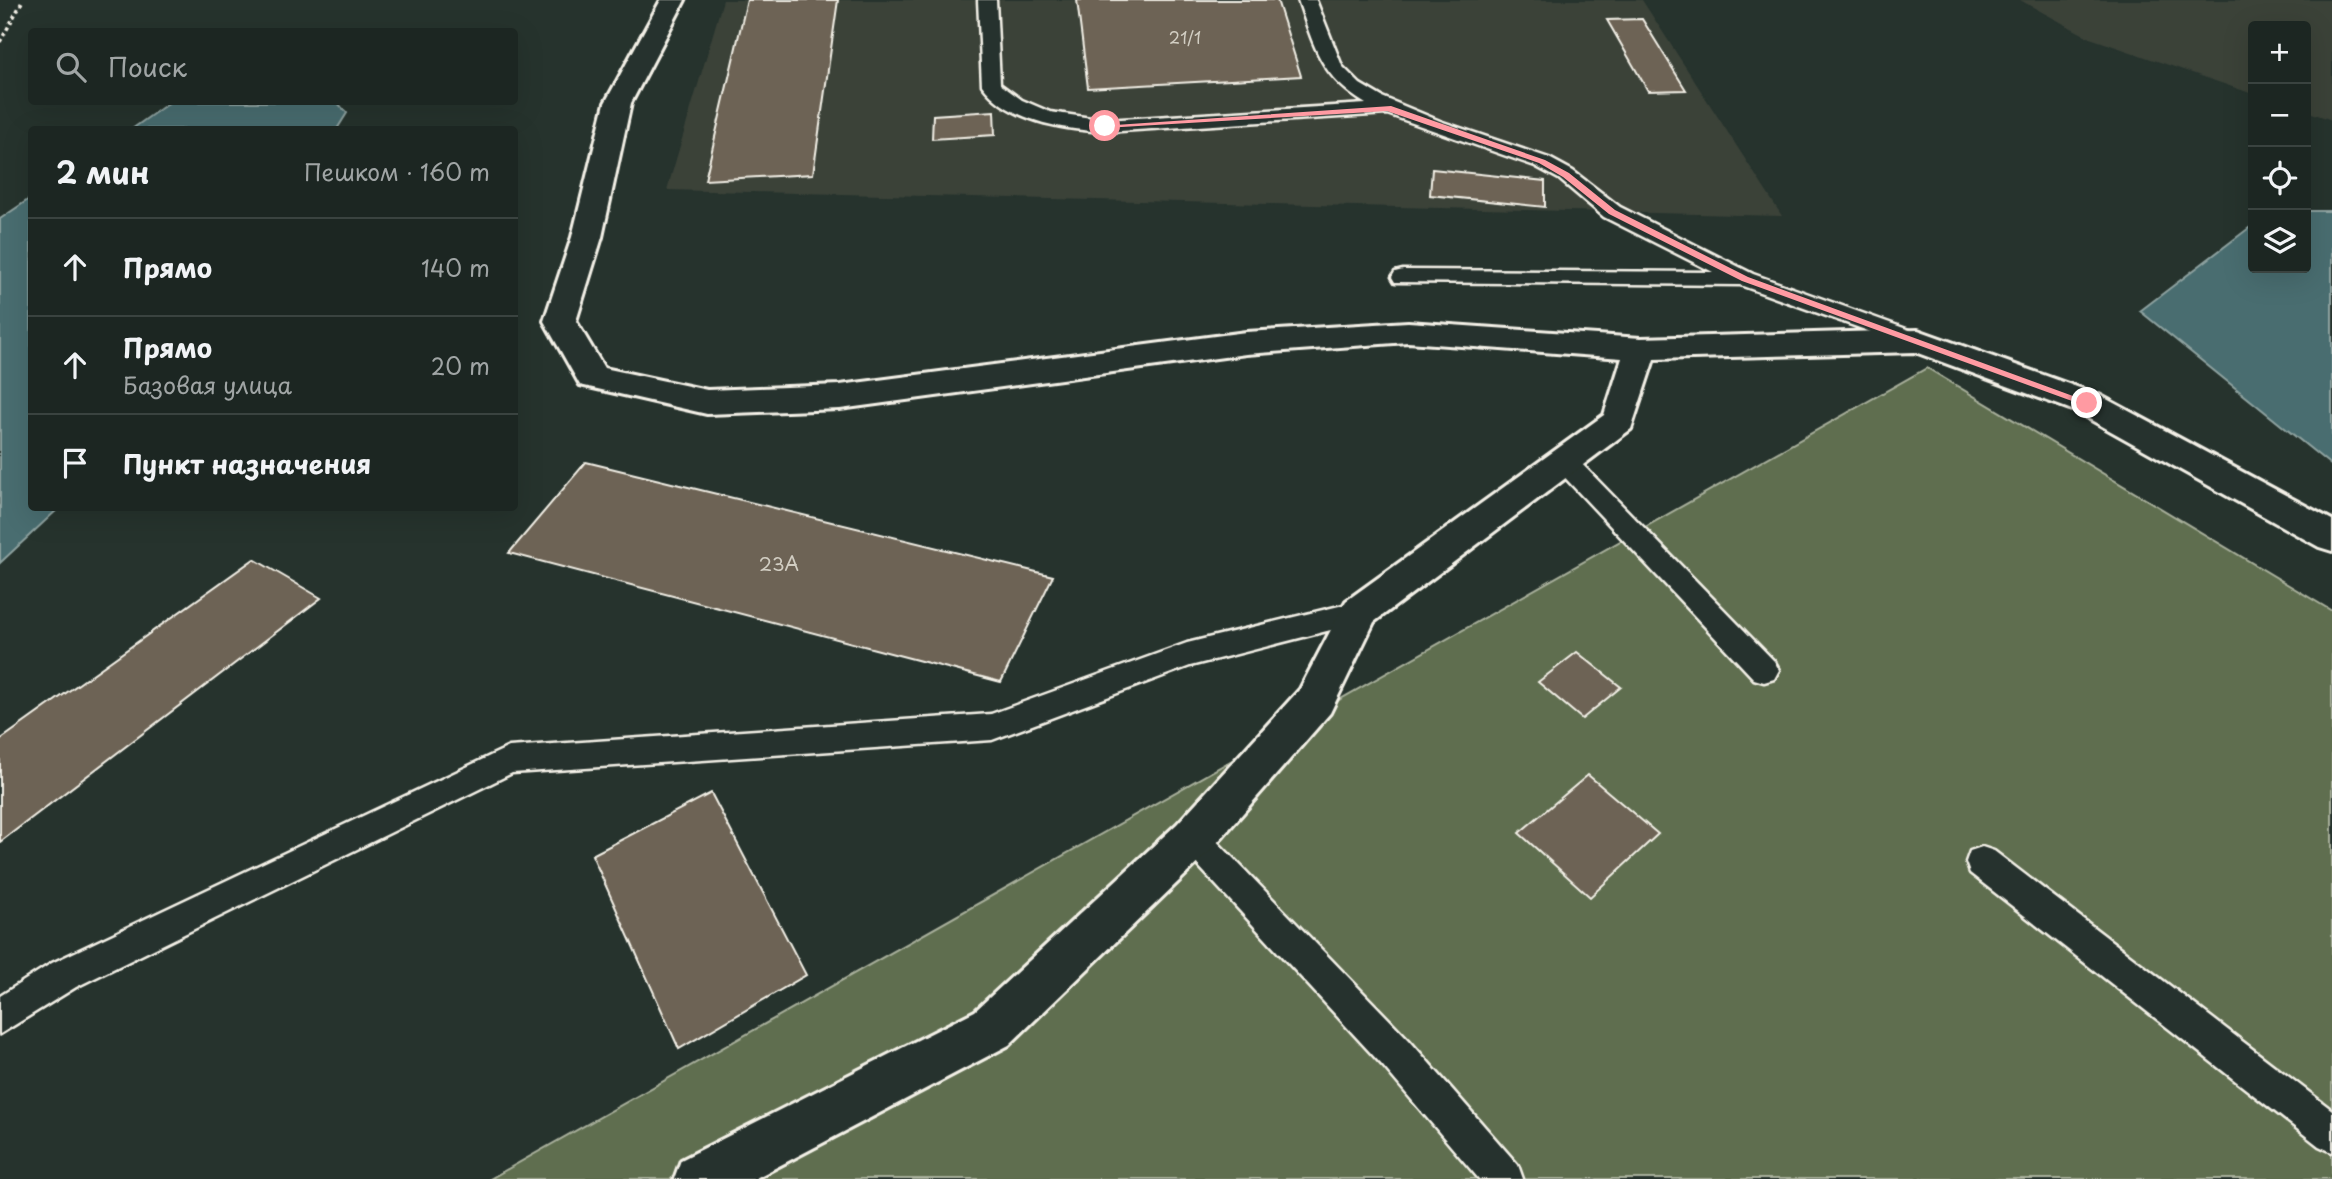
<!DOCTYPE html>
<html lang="ru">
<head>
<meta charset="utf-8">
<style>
  body { margin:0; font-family:"Playpen Sans",sans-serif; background:#252e2a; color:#f1f3f6 }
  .controls { position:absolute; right:21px; top:21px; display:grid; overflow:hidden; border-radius:7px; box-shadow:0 7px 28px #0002 }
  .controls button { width:63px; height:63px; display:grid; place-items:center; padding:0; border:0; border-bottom:2px solid #3a4340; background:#1c2622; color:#f1f3f6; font:35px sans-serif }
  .stop { position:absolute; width:21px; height:21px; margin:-16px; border:5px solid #ff9aa2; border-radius:50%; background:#fff }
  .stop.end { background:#ff9aa2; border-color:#fff; box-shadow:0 2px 7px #0008 }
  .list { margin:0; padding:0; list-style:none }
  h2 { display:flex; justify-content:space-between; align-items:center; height:91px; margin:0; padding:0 28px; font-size:30px }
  h2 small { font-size:23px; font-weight:400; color:#a0a5a5 }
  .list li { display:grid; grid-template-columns:46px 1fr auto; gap:21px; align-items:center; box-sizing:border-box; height:98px; padding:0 28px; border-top:2px solid #3a4340 }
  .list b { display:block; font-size:26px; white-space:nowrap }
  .list p { margin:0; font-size:23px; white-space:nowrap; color:#a0a5a5 }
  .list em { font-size:23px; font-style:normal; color:#a0a5a5 }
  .icon { flex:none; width:38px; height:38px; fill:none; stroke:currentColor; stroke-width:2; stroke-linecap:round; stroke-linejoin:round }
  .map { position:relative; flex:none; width:2332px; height:1179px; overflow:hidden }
  .search { position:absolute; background:#1c2622; box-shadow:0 7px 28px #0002; left:28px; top:28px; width:490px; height:77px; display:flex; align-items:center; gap:18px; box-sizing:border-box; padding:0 24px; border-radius:7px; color:#a0a5a5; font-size:26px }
  .panel { position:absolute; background:#1c2622; box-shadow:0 7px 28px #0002; left:28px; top:126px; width:490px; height:385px; border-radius:7px }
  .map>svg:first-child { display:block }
</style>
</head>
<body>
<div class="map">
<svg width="2332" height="1179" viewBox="0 0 2332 1179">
  <rect width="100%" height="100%" fill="#26332d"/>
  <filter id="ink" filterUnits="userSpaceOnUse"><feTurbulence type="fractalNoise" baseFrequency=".0143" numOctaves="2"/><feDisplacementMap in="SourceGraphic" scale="14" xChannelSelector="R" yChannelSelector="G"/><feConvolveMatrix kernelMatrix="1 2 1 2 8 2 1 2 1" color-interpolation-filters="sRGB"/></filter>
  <g filter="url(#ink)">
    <g fill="#3b4239">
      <path d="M723,0H1642L1782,216L667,190Z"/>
      <path d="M2020,0H2332V120L2306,111V26H2253V94L2090,38Z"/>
    </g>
    <path fill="#5e6e50" stroke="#a9b09c" stroke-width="2" d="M1927,368L2332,611V1179H490Z"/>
    <g fill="#4a6d70" stroke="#8ea2a0" stroke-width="2">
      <path d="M170,102H337L347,113L337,129H132Z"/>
      <path d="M31,198L32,508H59L0,563V219Z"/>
      <path d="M2306,211H2332V466L2140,311L2253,225V268H2306Z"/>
    </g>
    <g fill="#6d6455" stroke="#f4f1e8" stroke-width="2">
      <path d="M747,0H838L813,174L705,180Z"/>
      <path d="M1077,0H1277L1301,76L1088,88Z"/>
      <path d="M1642,19L1686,90L1648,91L1607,20Z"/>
      <path d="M994,111L995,135L932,139L933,115Z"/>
      <path d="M1432,169L1545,181V207L1430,195Z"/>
      <path d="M586,462L1053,576L1001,682L509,553Z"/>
      <path d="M254,559L321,598L0,842V740Z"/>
      <path d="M1577,652L1621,687L1582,719L1538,682Z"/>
      <path d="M1588,775L1658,834L1590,897L1519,833Z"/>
      <path d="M711,793L806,975L679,1049L592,855Z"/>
    </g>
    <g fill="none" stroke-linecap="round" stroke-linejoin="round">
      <defs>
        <g id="lane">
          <path d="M978,0H996L1000,84L1022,100L1050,112L1105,120L1366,104C1320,76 1315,48 1298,0H1316L1342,66L1360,84L1382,97L1440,121L1549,158L1573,171L1620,207L1753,274L1926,336L1930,341L1926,346H1910L1740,285L1395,282L1392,277L1395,272L1403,270L1713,272L1604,217L1559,179L1535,166L1387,114L1105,132C1063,129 1009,122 982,85Z"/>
          <path d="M1565,453L1574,456L1774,661L1779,670L1774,679L1764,682L1754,679L1556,468L1552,462L1556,456Z"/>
          <path d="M1360,601L1370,604L1374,612L1370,620L1190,666L992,740L512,773L76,987L0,1034V996L52,963L509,747L991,714L1187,643Z"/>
          <path d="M1193,823L1204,828L1409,1040L1518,1165L1523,1179H1479L1383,1066L1182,848L1177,838L1182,828Z"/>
          <path d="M1982,847L1994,851L2332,1110V1152L2319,1146L1970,873L1966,862L1970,851Z"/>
        </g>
        <path id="street" d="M661,0H685L631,103L602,237L576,321L604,368L707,390L840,385L1246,332L1408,322L1641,338L1918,330L2099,395L2332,520V551L2319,547L2075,411L1915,352L1654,359L1631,429L1374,622L1330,713L1209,852L1009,1045L754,1179H674L681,1160L975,1011L1177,824L1300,689L1346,601L1604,415L1622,358L1408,342L1246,354L840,409L707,414L580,385L544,321L572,237L605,103Z"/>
      </defs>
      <use href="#lane" stroke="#f4f1e8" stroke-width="5"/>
      <use href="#street" stroke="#f4f1e8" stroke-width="6"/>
      <path stroke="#f4f1e8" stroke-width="3.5" stroke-dasharray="3.5 3.5" stroke-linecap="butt" d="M0,42L23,0"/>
      <use href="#lane" fill="#26332d" fill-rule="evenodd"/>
      <use href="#street" fill="#26332d" fill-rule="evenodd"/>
    </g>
  </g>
  <path fill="#ff9aa2" d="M1391,106L1545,160L1569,173L1615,210L1748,277L2092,403L2083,405L1742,281L1609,214L1563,177L1539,163L1387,111L1105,128L1101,126Z"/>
  <g text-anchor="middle" stroke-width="5" stroke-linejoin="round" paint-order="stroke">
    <g font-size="16" fill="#d2cec3">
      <text x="1185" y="44">21/1</text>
    </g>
    <g font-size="19" fill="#d2cec3">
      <text x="779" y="571">23А</text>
    </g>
  </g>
</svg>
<div class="controls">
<button>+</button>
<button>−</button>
<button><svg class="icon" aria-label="locate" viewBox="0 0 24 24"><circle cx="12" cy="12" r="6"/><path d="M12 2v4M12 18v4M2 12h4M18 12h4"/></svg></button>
<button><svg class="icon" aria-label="layers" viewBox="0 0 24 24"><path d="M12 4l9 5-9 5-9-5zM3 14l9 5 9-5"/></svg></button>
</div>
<div class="stop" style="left:1105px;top:126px"></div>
<div class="stop end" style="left:2087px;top:403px"></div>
<div class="search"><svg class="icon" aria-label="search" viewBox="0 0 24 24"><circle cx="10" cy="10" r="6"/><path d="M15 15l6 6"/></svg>Поиск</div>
<section class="panel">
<h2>2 мин<small>Пешком · 160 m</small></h2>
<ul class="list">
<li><svg class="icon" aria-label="ahead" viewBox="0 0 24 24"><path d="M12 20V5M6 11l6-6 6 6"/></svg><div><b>Прямо</b></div><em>140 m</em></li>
<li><svg class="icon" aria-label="ahead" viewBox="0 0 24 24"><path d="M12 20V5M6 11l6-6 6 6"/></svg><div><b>Прямо</b><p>Базовая улица</p></div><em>20 m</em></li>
<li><svg class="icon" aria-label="arrive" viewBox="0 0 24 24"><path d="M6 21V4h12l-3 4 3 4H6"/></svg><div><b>Пункт назначения</b></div></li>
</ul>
</section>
</div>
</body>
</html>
